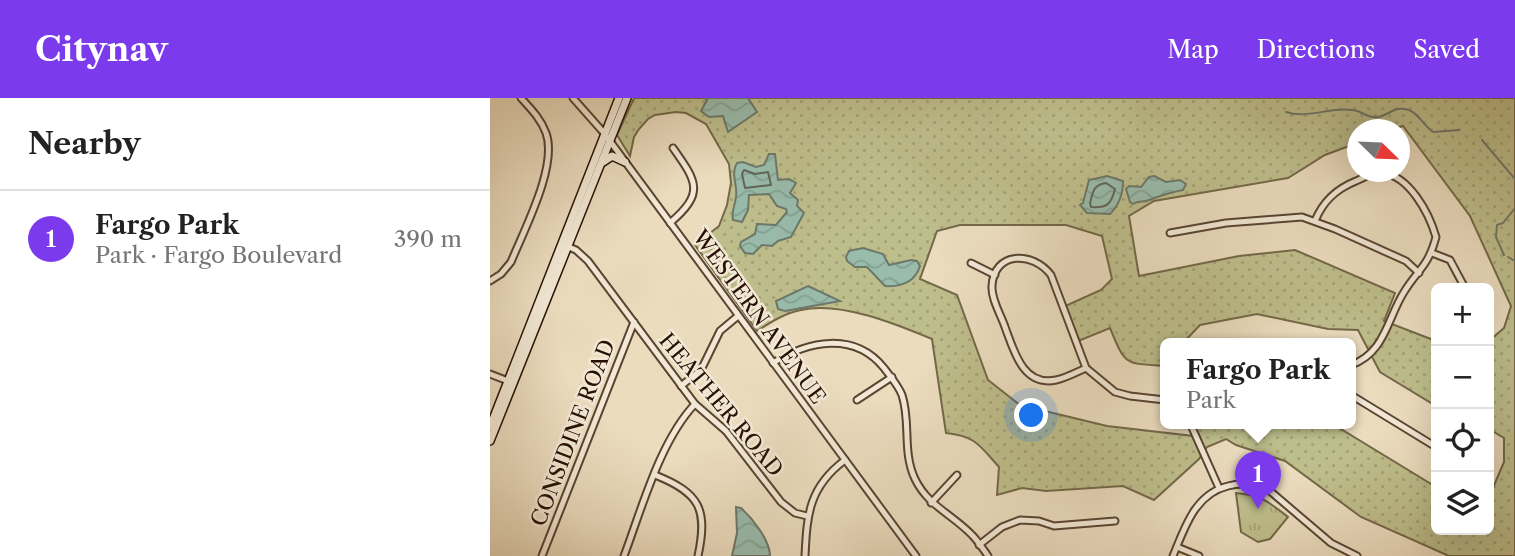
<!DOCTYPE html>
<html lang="en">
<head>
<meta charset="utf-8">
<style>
  body { margin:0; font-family:"Libre Caslon Text",serif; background:#f2f2f2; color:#222 }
  .controls { position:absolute; right:21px; bottom:21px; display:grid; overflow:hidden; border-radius:10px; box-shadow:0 7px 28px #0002 }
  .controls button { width:63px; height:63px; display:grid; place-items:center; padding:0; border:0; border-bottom:2px solid #e0e0e0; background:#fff; color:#222; font:35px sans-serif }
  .compass { position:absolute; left:857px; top:21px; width:63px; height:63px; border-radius:50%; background:#fff; box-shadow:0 7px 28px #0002; rotate:113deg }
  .you { position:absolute; left:542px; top:318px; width:24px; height:24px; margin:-18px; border:5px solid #fff; border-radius:50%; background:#1a73e8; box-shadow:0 0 0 10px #1a73e833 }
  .badge { display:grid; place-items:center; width:46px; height:46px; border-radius:50%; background:#7c3aed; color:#fff; font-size:23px; font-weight:700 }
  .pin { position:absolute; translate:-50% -58px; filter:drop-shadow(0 2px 4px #0008) }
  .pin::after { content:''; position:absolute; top:37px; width:24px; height:21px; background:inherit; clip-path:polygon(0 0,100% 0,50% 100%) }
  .popup { position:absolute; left:670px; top:240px; width:196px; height:91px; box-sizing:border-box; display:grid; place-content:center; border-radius:10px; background:#fff; filter:drop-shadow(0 2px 5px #0005); font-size:23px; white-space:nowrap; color:#767676 }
  .popup b { font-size:26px; color:#222 }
  .popup::after { content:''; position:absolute; left:50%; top:100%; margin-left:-14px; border:14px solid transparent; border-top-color:#fff }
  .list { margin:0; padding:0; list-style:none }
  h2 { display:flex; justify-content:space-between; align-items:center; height:91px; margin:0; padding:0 28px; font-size:30px }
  h2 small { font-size:23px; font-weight:400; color:#767676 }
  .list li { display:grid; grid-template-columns:46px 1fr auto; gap:21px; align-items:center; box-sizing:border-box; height:98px; padding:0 28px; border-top:2px solid #e0e0e0 }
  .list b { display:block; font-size:26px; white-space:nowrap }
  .list p { margin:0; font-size:23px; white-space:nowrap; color:#767676 }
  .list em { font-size:23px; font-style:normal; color:#767676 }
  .icon { flex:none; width:38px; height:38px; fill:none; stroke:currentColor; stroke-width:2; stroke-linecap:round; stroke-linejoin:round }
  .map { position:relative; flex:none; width:1025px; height:458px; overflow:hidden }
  header { display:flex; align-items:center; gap:42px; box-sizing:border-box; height:98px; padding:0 35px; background:#7c3aed; color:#fff }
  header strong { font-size:33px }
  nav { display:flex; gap:38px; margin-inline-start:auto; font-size:24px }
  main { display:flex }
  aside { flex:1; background:#fff }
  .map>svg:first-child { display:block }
</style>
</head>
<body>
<header>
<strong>Citynav</strong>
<nav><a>Map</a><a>Directions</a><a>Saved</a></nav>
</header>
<main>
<aside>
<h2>Nearby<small></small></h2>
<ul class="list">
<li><span class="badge">1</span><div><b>Fargo Park</b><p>Park · Fargo Boulevard</p></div><em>390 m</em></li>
</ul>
</aside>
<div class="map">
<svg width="1025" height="458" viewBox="0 0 1025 458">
  <defs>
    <pattern id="grass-dots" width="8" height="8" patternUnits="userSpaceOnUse" patternTransform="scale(1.75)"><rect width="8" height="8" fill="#bebe8c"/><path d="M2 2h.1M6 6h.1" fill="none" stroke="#a3a277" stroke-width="1.8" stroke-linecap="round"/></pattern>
    <pattern id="park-tufts" width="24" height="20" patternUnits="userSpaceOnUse" patternTransform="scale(1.75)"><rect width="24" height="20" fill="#bebe8c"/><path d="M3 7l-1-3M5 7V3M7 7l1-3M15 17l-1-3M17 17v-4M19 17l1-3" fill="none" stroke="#a3a277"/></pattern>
    <pattern id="water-waves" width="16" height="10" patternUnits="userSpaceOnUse" patternTransform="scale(1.75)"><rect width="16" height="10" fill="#99bcac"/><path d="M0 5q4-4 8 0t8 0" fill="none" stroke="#84a192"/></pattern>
  </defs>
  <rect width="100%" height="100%" fill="#ebdcbe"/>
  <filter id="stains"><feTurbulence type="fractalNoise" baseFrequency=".00286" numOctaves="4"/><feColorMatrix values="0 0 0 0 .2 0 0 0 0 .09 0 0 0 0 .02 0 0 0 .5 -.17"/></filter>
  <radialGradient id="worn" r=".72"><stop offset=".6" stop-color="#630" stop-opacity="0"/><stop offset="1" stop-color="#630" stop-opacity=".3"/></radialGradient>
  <path fill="url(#grass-dots)" stroke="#736848" stroke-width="2" fill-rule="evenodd" d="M144,0H1025V458H959L871,419L795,363L746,347L736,341L717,349L709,361L664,402L633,388L556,393L532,390L507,397L509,369C490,348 486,338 456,335L442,241C406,226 350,203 311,212C295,215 281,224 267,233L205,147L229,128L237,107L241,85L239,66L216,26L196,15L186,14L165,17L158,21L149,31L144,39L140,58L127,37ZM913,28L980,118L1021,208L1014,230L999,243V331L1014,340V364L999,399V432H946V389L841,325H700L704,338L617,328L530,307L498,282L467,197L430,181L447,133L470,127H576L612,138L622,181L611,192L573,209L586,244L620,230C636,269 635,265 675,268V245H693L710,227L767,216L838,231L868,232L890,274L946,308V243L894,223L905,195L805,152L749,158L649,178L639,118L664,103L798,80L835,57L867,45V32L903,31Z"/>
  <path fill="url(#park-tufts)" stroke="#736848" stroke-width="2" d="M746,395C771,397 779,404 798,419L780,441L768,444L751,434Z"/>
  <g fill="url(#water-waves)" stroke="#6c7869" stroke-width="2">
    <path d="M214,0H258L267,14L238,34L233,18L219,19L211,13L217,2Z"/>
    <path d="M279,56H285L288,82L299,81L306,85L300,95L308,102L307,108L314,115L301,139L288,143L282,148L272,147L263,156L255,155L250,148L251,144L265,136L267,126L286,127L297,114L296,111L287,108L279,96L259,97L258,112L252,124L243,122C241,113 245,108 246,99C248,87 240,76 247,65L253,64L266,69L274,67Z"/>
    <path d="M617,78L633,83C633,95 629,107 620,116L597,115L590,107L593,105L599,82Z"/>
    <path d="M664,78L676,84L690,82L696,86L693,92C681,94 670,98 659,102C653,105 649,102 643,106L640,104L636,91L639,88L651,89L659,79Z"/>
    <path d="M373,150L393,156L399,167L421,162L427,163L430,168C425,184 411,189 395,188L377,169H365L357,163L356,159L359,153Z"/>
    <path d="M318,188L350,203L295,213L288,211L286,203Z"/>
    <path d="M246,409L251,410C262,420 280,442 280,458H242L247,435Z"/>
  </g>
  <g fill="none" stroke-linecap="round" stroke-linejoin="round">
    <g stroke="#606658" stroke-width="2">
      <path d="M254,72L265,76L278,74L281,87L255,90L252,76Z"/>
      <path d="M616,85L625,91C621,107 617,110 601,109L600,105C603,94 603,87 616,85Z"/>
    </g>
    <g stroke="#6c7869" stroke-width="2">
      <path d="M796,14C817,21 840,9 862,12C871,12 878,21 888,19C900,17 904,7 919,12C929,16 934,28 943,34L969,32"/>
      <path d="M992,42L1025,81"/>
      <path d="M1014,157L1006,139L1007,127L1013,125L1025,110"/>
      <path d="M1018,159L1025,163"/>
    </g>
    <defs>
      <g id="street">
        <path d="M83,0L114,35L426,458"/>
        <path d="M825,123C833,103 846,91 866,83C875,79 882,74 892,75C919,77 939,115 946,139C938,169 928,171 914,194C897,221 895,255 861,267"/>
        <path d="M180,125C215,95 207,84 183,50"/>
        <path d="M680,135L736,125L812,119L845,131L916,163L929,175"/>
        <path d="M74,147L86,152L98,163L205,306L236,333L291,404L305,415L317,418"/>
        <path d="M942,155L960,162L975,190"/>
        <path d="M481,165L505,177"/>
        <path d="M0,183L11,176L21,164C34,132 68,68 56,35C51,21 41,11 31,0"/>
        <path d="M283,265C318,243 364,233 394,270C400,278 408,287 412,297C421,324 412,354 425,381C438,408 462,416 482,437C488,443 493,451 498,458"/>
        <path d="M596,270C587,274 576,280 566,282C533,289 524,253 515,229C511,217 501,201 502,188C504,153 543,153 561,177L596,270L625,294L640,298L675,302"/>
        <path d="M0,276L18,283"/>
        <path d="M191,288L211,272L230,233L248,218"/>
        <path d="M861,297L946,349"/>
        <path d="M367,302L402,279"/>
        <path d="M700,325L729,390"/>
        <path d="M165,377C210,395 218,411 208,458"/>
        <path d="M441,405L467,377"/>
        <path d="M489,447L512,429L530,422L549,423L564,428L625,423"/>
        <path d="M687,449L709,458"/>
        <path d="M52,458L144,224"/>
        <path d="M134,458C152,410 170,343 205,306"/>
        <path d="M315,458C317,416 319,389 355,362"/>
        <path d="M683,458C695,429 705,396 738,388C753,384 766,386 780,393L841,445L867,458"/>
      </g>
      <g id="secondary">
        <path d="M113,64L122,58L135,64"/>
        <path d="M0,329L129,0"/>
        <path d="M0,343L137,0"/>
      </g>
    </defs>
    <use href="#street" stroke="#594432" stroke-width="9"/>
    <use href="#secondary" stroke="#281104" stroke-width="10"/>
    <use href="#street" stroke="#f2e8d5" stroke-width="5"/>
    <use href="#secondary" stroke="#f2e8d5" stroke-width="7"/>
  </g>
  <g text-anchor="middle" stroke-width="5" stroke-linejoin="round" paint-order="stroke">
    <g font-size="21" fill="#281104" stroke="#f2e8d5">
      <text transform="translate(269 219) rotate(54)" y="7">WESTERN AVENUE</text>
      <text transform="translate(231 307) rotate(50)" y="7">HEATHER ROAD</text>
      <text transform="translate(83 335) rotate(-69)" y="7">CONSIDINE ROAD</text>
    </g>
  </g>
  <rect width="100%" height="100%" filter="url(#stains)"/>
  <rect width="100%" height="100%" fill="url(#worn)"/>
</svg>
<div class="controls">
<button>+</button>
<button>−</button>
<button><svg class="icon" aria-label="locate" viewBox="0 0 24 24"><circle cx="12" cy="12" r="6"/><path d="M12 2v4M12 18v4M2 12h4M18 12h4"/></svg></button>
<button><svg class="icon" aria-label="layers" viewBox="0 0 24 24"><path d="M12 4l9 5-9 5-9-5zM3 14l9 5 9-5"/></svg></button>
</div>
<svg class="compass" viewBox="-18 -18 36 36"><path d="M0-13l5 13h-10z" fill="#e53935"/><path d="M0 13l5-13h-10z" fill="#767676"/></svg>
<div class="you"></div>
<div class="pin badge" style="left:768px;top:411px">1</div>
<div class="popup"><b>Fargo Park</b>Park</div>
</div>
</main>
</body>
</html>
